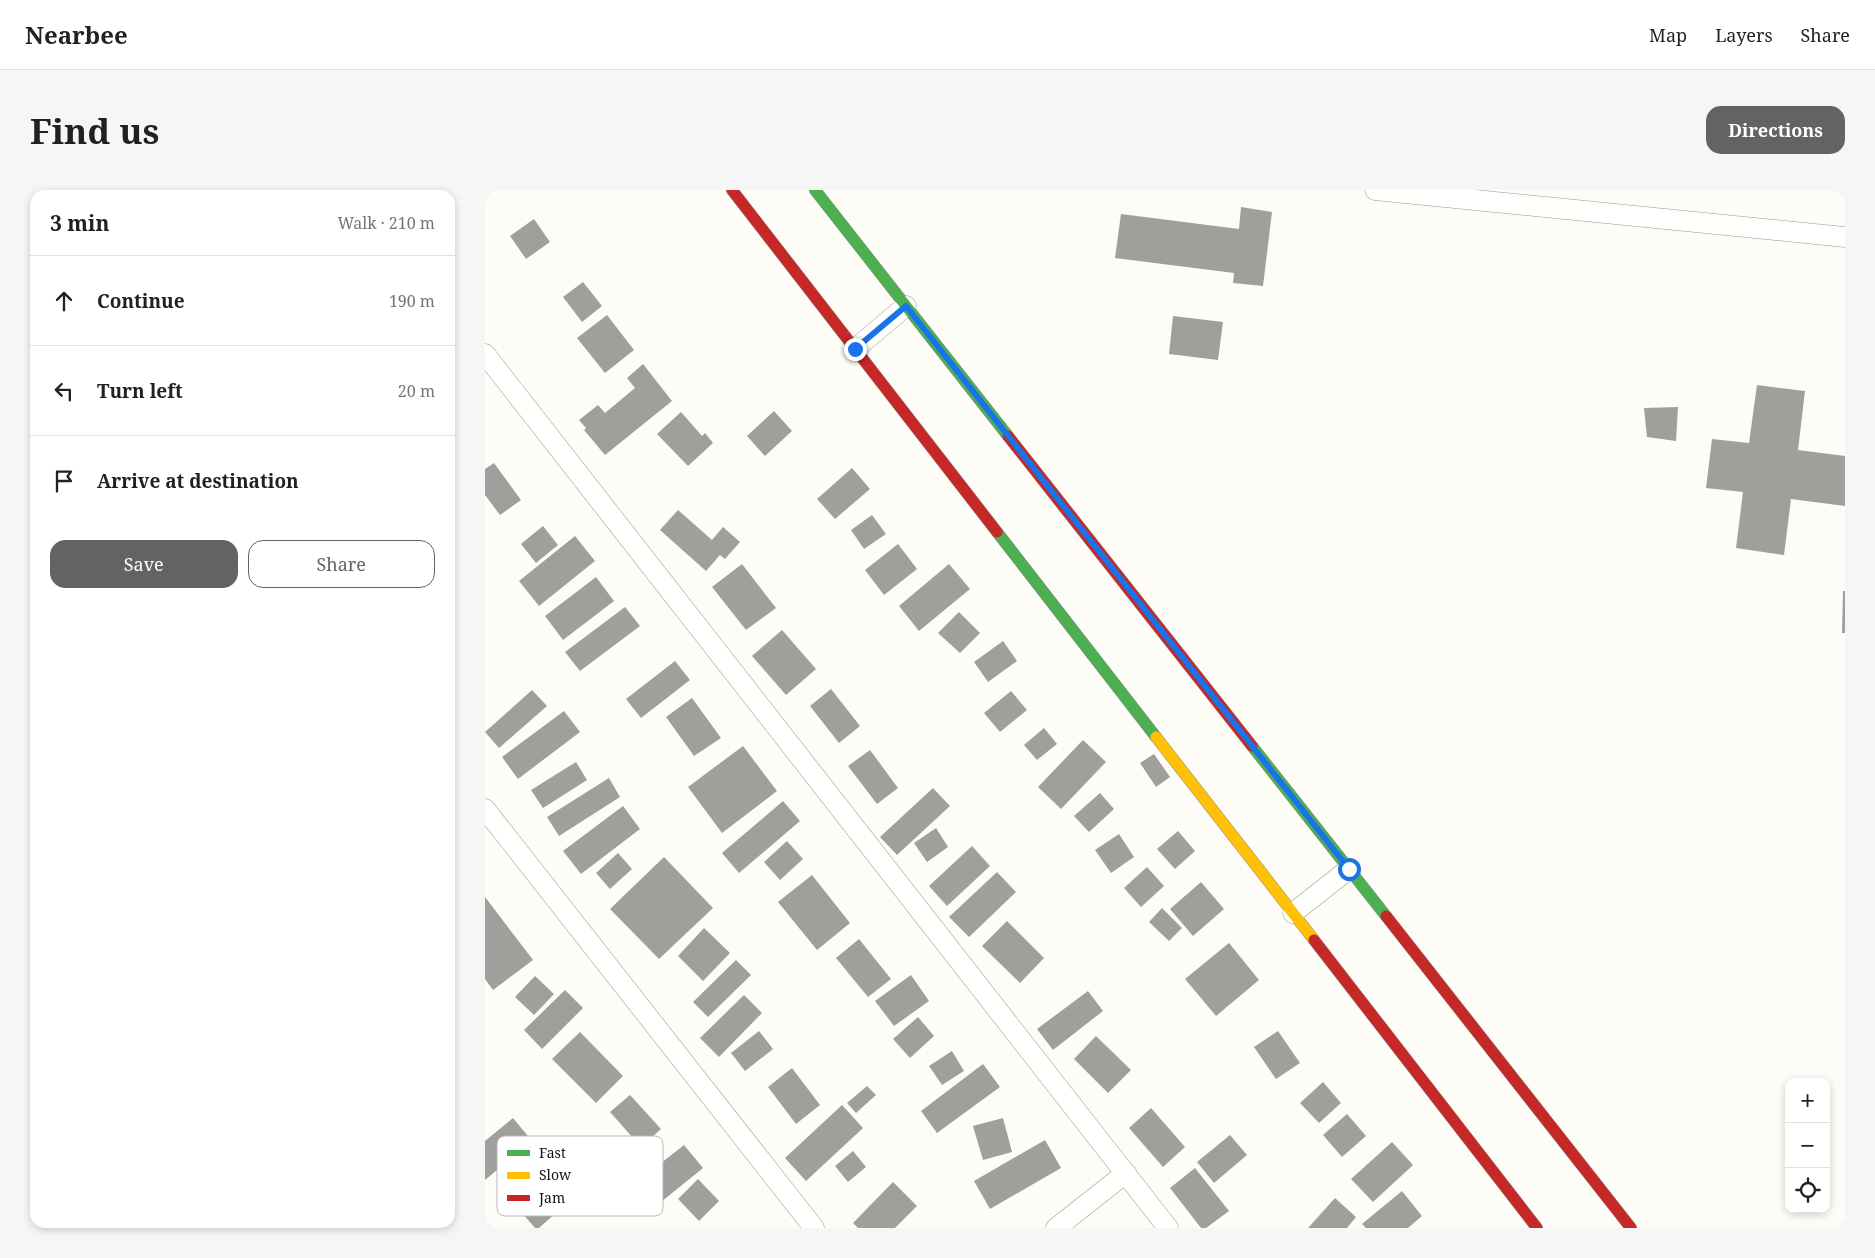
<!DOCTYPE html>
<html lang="en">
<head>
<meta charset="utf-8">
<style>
  body { margin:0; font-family:"Noto Serif",serif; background:#f6f6f6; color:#202124 }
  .controls { position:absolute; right:15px; bottom:15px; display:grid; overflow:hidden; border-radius:10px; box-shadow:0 2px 8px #0003 }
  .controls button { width:45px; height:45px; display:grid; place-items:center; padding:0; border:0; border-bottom:1px solid #e0e0e0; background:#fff; color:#202124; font:25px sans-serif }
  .stop { position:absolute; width:15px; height:15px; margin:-11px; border:4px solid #1a73e8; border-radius:50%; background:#fff }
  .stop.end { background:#1a73e8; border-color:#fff; box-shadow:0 1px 5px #0008 }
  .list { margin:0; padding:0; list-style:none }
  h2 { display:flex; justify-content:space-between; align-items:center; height:65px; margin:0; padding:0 20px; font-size:21px }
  h2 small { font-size:16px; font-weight:400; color:#757577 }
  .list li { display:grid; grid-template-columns:32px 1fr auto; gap:15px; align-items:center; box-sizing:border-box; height:90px; padding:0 20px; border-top:1px solid #e0e0e0 }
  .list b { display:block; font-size:19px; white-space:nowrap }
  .list em { font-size:16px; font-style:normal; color:#757577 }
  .actions { display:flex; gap:10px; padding:15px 20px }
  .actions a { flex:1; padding:11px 0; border:1px solid #646362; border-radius:15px; text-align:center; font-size:18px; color:#646362 }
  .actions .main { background:#646362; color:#fff }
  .icon { flex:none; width:28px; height:28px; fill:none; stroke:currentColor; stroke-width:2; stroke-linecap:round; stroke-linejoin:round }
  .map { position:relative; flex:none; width:1360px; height:1038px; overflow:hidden; border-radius:15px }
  header { display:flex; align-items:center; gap:30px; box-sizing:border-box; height:70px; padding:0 25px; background:#fff; border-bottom:1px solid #e0e0e0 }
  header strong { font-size:24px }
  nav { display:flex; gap:28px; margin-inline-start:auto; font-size:18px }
  .intro { display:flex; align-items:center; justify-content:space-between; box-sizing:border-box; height:120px; padding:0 30px }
  h1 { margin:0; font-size:35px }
  .button { padding:12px 22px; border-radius:15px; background:#646362; color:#fff; font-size:18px; font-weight:700 }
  main { display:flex; gap:30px; padding:0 30px }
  aside { flex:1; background:#fff; border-radius:15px; box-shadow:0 2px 8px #0003 }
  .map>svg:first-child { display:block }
</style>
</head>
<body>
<header>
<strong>Nearbee</strong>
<nav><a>Map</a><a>Layers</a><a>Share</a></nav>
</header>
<div class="intro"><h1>Find us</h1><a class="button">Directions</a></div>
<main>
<aside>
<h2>3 min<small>Walk · 210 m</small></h2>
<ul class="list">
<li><svg class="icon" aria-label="ahead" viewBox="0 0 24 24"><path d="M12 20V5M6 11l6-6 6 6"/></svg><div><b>Continue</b></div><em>190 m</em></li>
<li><svg class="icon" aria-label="left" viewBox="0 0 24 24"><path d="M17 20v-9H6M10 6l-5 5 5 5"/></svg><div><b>Turn left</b></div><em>20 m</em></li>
<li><svg class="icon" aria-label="arrive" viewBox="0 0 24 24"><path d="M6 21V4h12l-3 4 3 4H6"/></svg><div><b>Arrive at destination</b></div></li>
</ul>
<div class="actions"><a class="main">Save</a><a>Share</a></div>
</aside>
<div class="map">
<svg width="1360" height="1038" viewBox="0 0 1360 1038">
  <rect width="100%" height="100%" fill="#fdfcf7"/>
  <g fill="#a19f9c">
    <path d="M756,17L787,22L778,96L748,93L749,83L630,68L636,24L754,39Z"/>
    <path d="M49,29L65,52L41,69L25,46Z"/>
    <path d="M98,92L117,116L97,132L78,107Z"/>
    <path d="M122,125L149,160L120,183L92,148Z"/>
    <path d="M688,126L738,132L733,170L684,164Z"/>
    <path d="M158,174L187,211L120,265L99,240L101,238L94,230L113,215L120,223L150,198L142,188Z"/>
    <path d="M1272,195L1320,201L1313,260L1360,266V316L1306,309L1299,365L1251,358L1258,302L1221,298L1227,249L1264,253Z"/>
    <path d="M1193,217L1191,251L1162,247L1159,218Z"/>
    <path d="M289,221L307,241L280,266L262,246Z"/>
    <path d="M196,222L217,246L220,243L228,253L203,276L172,244Z"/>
    <path d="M9,273L36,310L15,325L0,305V279Z"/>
    <path d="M367,278L385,299L350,329L332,309Z"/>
    <path d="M193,320L227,350L238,337L255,352L240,369L235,365L221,381L175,340Z"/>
    <path d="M387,325L401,344L379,359L366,340Z"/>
    <path d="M58,336L73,355L51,373L36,354Z"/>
    <path d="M90,346L110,371L54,416L34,391Z"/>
    <path d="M413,354L432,379L399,405L380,380Z"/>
    <path d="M257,374L291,418L261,440L227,397Z"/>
    <path d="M464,374L485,399L434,441L414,416Z"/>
    <path d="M111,387L129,411L78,450L60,426Z"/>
    <path d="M1358,401H1360V443H1357Z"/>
    <path d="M140,417L155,436L95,481L80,462Z"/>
    <path d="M474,422L495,443L475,463L453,443Z"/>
    <path d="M297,440L331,479L301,505L267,466Z"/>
    <path d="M518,451L532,471L503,492L489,472Z"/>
    <path d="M190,471L205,490L156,528L141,509Z"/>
    <path d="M346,499L375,536L354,553L325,516Z"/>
    <path d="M47,500L62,516L14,558L0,542Z"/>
    <path d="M526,501L542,520L515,542L499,523Z"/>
    <path d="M207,508L236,548L209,566L181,527Z"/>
    <path d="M79,521L95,542L33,589L17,567Z"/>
    <path d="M559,538L572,554L552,570L539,555Z"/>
    <path d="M598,550L621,572L576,619L553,597Z"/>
    <path d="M258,556L292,601L237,643L203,597Z"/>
    <path d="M385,560L413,598L392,614L363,576Z"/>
    <path d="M669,564L685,587L671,597L655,573Z"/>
    <path d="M91,572L102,590L58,618L46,600Z"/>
    <path d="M124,588L135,607L74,646L62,627Z"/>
    <path d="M448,598L465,616L412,665L395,647Z"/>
    <path d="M615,603L629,619L604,642L589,626Z"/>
    <path d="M298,611L315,631L254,683L237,663Z"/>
    <path d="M138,616L155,639L96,684L78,661Z"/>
    <path d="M451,638L463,657L442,672L429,653Z"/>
    <path d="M693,641L710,661L690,679L672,659Z"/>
    <path d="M634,644L649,667L626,683L610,660Z"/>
    <path d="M302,651L318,669L295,690L279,672Z"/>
    <path d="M487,656L505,676L462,716L444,696Z"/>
    <path d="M133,663L147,679L125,699L111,683Z"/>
    <path d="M179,667L228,718L174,769L125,719Z"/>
    <path d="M662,677L679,696L656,717L639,698Z"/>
    <path d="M512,682L531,702L484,747L464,727Z"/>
    <path d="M327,685L365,733L332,760L293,712Z"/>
    <path d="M716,692L739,719L708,746L685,719Z"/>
    <path d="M0,707L48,770L8,800L0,789Z"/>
    <path d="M677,718L697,738L684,751L664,732Z"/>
    <path d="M522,731L559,768L535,793L497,756Z"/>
    <path d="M219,738L245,763L218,791L193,766Z"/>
    <path d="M374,749L406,789L383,807L351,768Z"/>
    <path d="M744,753L774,790L731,826L700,789Z"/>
    <path d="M251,770L266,785L223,827L208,812Z"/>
    <path d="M426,785L444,811L409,836L390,811Z"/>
    <path d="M50,786L69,804L49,825L30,807Z"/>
    <path d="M80,800L98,818L57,859L39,840Z"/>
    <path d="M603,801L618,821L568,860L552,839Z"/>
    <path d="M259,805L277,823L234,867L215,848Z"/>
    <path d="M433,827L449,846L425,868L408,849Z"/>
    <path d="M274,841L288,859L260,881L246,863Z"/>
    <path d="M793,841L815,873L791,889L769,857Z"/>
    <path d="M95,842L138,886L111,913L67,869Z"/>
    <path d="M611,846L646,880L623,903L589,869Z"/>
    <path d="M467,861L479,881L457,895L444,876Z"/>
    <path d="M498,874L515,897L452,943L436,921Z"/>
    <path d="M307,878L335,915L311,934L283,897Z"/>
    <path d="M838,892L856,913L834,933L815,913Z"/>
    <path d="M382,896L391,905L371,923L362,913Z"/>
    <path d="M145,905L176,939L156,957L125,922Z"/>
    <path d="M357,915L378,938L321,991L300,968Z"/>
    <path d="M666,918L700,957L678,977L644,938Z"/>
    <path d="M862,924L881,946L857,967L838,945Z"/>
    <path d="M28,928L47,951L0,990V951Z"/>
    <path d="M518,928L527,962L498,970L488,936Z"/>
    <path d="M745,945L762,965L729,993L712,972Z"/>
    <path d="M560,950L576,978L505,1019L489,991Z"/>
    <path d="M907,952L928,975L888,1012L866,989Z"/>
    <path d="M199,955L218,978L171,1016L152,992Z"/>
    <path d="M368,961L381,977L363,992L350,976Z"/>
    <path d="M710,978L744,1021L721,1038H716L685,998Z"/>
    <path d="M38,985L71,1023L54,1038H50L19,1002Z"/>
    <path d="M213,989L234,1011L214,1031L193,1009Z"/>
    <path d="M408,992L432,1016L410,1038H373L368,1033Z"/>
    <path d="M917,1001L937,1026L923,1038H881L877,1034Z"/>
    <path d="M850,1008L871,1027L862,1038H823Z"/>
  </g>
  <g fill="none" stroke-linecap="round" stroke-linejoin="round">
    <defs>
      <g id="street">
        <path d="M890,0L1360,47"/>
        <path d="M370,159L421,116"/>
        <path d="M0,164L683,1038"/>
        <path d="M0,619L329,1038"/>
        <path d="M808,723L864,679"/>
        <path d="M571,1038L641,983"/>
      </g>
      <g id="fast">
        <path d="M330,0L523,246"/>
        <path d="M512,342L671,547"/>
        <path d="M767,556L901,726"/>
      </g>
      <path id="slow" d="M671,547L829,750"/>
      <g id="jam">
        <path d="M247,0L512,342"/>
        <path d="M523,246L767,556"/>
        <path d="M901,726L1146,1038"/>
        <path d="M829,750L1052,1038"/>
      </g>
    </defs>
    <use href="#street" stroke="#979795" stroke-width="21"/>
    <use href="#fast" stroke="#8e8d8b" stroke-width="12"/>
    <use href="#slow" stroke="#8e8d8b" stroke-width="12"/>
    <use href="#jam" stroke="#8e8d8b" stroke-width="12"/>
    <use href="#street" stroke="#fffffe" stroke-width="20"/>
    <use href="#fast" stroke="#4caf50" stroke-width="11"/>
    <use href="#slow" stroke="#ffc107" stroke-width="11"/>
    <use href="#jam" stroke="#c62828" stroke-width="11"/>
  </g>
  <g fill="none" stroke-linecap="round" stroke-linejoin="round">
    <path stroke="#1a73e8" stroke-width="6" d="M370,159L421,116L864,679"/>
  </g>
  <rect x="12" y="946" width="166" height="80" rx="8" fill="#fff" stroke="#b8b8b8" stroke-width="1"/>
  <rect x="22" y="960" width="23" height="6" fill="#4caf50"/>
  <rect x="22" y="982" width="23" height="7" fill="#ffc107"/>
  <rect x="22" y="1005" width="23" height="6" fill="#c62828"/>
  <g font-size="14" fill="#111">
    <text x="54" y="968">Fast</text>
    <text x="54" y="990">Slow</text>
    <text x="54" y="1013">Jam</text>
  </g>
</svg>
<div class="controls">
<button>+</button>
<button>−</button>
<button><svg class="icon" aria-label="locate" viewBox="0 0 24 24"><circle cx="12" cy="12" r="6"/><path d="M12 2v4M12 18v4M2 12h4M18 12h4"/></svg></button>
</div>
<div class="stop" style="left:864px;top:679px"></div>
<div class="stop end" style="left:370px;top:159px"></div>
</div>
</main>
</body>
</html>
